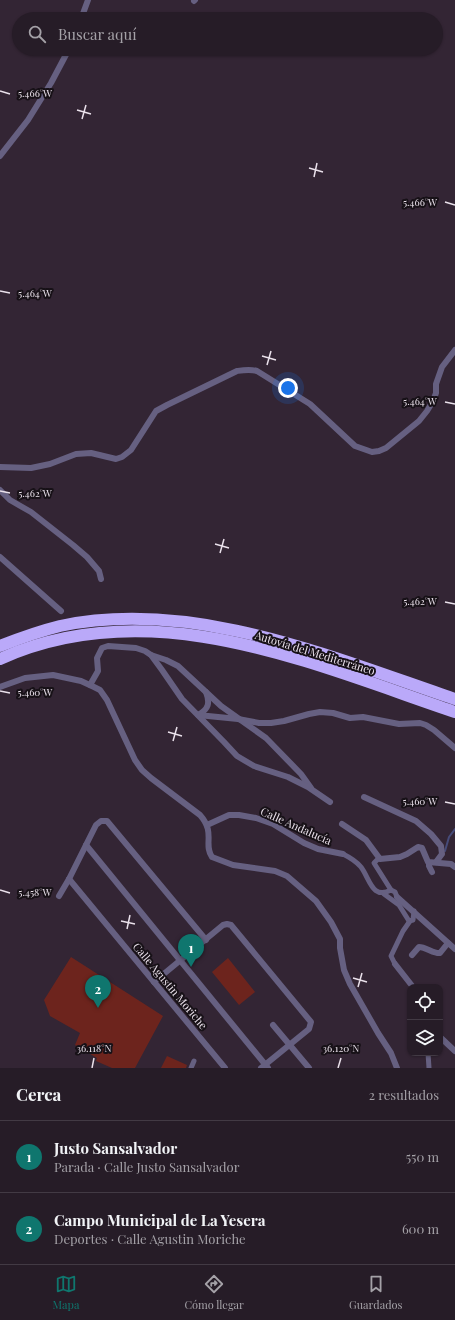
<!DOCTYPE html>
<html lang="es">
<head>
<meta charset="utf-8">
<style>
  body { margin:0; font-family:"Playfair Display",serif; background:#322933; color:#f1f3f6 }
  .controls { position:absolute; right:12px; bottom:12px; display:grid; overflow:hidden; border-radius:8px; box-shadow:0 1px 3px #0004 }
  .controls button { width:36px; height:36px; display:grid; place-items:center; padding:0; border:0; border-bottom:1px solid #423a44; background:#261c27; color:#f1f3f6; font:20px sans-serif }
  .you { position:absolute; left:288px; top:388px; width:14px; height:14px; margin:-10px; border:3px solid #fff; border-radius:50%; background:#1a73e8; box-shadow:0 0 0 6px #1a73e833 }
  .badge { display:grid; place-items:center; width:26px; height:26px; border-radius:50%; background:#0f766e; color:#fff; font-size:13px; font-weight:700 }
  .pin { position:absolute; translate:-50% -33px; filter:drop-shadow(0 1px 2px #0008) }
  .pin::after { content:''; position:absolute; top:21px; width:14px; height:12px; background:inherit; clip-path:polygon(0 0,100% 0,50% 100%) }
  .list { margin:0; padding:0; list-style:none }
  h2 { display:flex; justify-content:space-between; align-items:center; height:52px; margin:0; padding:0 16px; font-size:17px }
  h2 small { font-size:13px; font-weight:400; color:#a4a1a7 }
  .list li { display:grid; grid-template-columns:26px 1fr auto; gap:12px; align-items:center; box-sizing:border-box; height:72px; padding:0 16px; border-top:1px solid #423a44 }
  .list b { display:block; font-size:15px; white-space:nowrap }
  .list p { margin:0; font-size:13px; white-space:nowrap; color:#a4a1a7 }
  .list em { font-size:13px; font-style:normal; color:#a4a1a7 }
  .icon { flex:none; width:22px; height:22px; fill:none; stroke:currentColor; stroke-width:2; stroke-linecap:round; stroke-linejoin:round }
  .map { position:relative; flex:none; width:455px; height:1068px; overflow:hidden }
  .search { position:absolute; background:#261c27; box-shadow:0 1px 3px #0004; left:12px; right:12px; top:12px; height:44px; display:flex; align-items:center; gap:10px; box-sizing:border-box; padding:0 14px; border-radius:22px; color:#a4a1a7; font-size:15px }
  .sheet { height:196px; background:#261c27 }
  nav { display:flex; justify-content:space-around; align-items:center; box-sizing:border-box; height:56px; border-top:1px solid #423a44; background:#261c27; font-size:11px; color:#a4a1a7 }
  nav a { display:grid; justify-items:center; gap:2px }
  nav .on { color:#0f766e }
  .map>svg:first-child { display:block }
</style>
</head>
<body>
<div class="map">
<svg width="455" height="1068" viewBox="0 0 455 1068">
  <rect width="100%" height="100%" fill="#332534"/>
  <g fill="#6d241d">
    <path d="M71,957L163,1016L135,1068H112L96,1061L97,1058L75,1045L80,1033L50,1016L44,1000Z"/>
    <path d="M228,958L255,992L239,1005L212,972Z"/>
    <path d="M167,1056L187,1065L186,1068H161Z"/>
  </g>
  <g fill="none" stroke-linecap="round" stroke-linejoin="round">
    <path stroke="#464b79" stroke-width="2" d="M445,851L449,837L455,829"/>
    <g stroke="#666081" stroke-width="5">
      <path d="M343,854C349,857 356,861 361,867C370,879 372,900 391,890L395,892L397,897"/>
      <path d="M379,858L374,863L391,890"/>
      <path d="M384,894L399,905L409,921L413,920L414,911"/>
      <path d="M395,964L391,956L403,931L410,921"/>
      <path d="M428,1053L429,1068"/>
      <path d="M191,1068L194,1061"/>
    </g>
    <g stroke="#666081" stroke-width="6">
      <path d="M194,1L195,0"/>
      <path d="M81,19L88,0"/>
      <path d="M0,156L28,120L51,83L69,49"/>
      <path d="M0,467L31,468L50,464L76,454L91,453L116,459L122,457L131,450L156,411L167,405L237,371C244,370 250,369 257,371L310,404L355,446L372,452L379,451L386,448L419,421L427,411L433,401L436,393V384L442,367L455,350"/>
      <path d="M0,490L10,500L31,512L73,545L87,557L99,571L101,579"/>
      <path d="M0,557L61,611"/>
      <path d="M151,655L166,660L178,666L221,706L266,738L301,774L311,788"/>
      <path d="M90,685L98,671L97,658L102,648L108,646L136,648L145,651L151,655L162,670L182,699L224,742L237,756L254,766L288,777L308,787L330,802"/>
      <path d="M0,687L25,678L53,675L81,681L94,687L100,690L107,700L135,760L142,770L151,778L200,815C216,833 203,844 212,857L233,865L275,871L287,876L316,901L331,922L340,939V948L344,970L350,984L378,1033L391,1053L397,1068"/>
      <path d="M206,692C210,703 209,709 198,715L238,719L259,723H271L284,721L309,714L320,712L333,713L350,718L363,717L399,724L420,723L426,725L434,730L455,748"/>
      <path d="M364,797L416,821L431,834L441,846L442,854L436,862"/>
      <path d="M342,824L366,840L380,859L400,857L407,854L418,847L422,848L428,862L451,864L455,867"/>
      <path d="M207,825L229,815H239L256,818L273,824L304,843L318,849L343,854"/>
      <path d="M86,845L268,1068"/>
      <path d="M429,863V866L432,872"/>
      <path d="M69,879L225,1068"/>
      <path d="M59,896L69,879L96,825L101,821H107L206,940"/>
      <path d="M397,897L455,949"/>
      <path d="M412,955L419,947C426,947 434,954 440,953L448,943"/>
      <path d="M395,964L413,987"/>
      <path d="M154,982L223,925L227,924L231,925L311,1022L309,1029L261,1068"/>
      <path d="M273,1025L309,1068"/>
      <path d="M440,1037L455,1051"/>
    </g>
    <g stroke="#baa9f9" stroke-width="12">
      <path d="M0,646C20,638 40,631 60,626C193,598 331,657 455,699"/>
      <path d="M0,659C151,591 310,663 455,712"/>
    </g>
  </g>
  <path fill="none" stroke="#eae1eb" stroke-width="1.5" d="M0,91L10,94M77,110L91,114M82,119L86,105M309,168L323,172M314,177L317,163M445,202L455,205M0,291L10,293M262,356L276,360M267,365L271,351M445,402L455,404M0,491L10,493M215,544L229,548M220,553L224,539M445,602L455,604M0,691L10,693M168,732L182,736M173,741L177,727M445,802L455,804M0,890L10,893M121,921L135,924M127,929L130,915M353,978L367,982M358,987L362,973M92,1068L94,1058M338,1068L341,1058"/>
  <g text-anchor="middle" stroke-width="4" stroke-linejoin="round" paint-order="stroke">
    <g font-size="11" fill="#eae1eb" stroke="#171117">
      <text transform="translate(315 653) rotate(17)" y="4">Autovía del Mediterráneo</text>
      <text transform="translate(296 826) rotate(24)" y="4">Calle Andalucía</text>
      <text transform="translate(170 986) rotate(50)" y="4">Calle Agustin Moriche</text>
    </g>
  </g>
  <g font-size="10" text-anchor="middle" fill="#eae1eb" stroke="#171117" stroke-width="4" stroke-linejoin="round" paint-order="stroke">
    <text x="35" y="97">5.466°W</text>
    <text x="420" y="206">5.466°W</text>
    <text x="35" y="297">5.464°W</text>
    <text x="420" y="405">5.464°W</text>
    <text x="35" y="497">5.462°W</text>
    <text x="420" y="605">5.462°W</text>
    <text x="35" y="696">5.460°W</text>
    <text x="420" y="805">5.460°W</text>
    <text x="35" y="896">5.458°W</text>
    <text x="94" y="1052">36.118°N</text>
    <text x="341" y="1052">36.120°N</text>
  </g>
</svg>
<div class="controls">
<button><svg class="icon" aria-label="locate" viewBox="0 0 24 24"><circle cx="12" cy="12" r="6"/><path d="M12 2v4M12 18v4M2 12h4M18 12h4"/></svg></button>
<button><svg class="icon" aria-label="layers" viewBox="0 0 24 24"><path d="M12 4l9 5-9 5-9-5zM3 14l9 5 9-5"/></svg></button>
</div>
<div class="you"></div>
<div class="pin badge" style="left:191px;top:967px">1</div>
<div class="pin badge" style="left:98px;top:1008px">2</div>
<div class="search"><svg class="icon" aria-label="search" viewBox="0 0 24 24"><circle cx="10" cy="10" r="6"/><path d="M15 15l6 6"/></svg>Buscar aquí</div>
</div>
<section class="sheet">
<h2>Cerca<small>2 resultados</small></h2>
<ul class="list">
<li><span class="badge">1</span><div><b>Justo Sansalvador</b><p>Parada · Calle Justo Sansalvador</p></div><em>550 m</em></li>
<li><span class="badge">2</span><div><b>Campo Municipal de La Yesera</b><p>Deportes · Calle Agustin Moriche</p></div><em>600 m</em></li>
</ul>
</section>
<nav>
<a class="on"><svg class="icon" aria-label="map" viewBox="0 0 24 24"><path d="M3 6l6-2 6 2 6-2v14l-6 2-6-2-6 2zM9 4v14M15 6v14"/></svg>Mapa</a>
<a><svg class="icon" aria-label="directions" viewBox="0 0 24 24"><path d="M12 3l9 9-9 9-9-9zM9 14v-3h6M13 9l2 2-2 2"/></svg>Cómo llegar</a>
<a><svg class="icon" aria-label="saved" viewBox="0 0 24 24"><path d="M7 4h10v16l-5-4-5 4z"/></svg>Guardados</a>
</nav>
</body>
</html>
